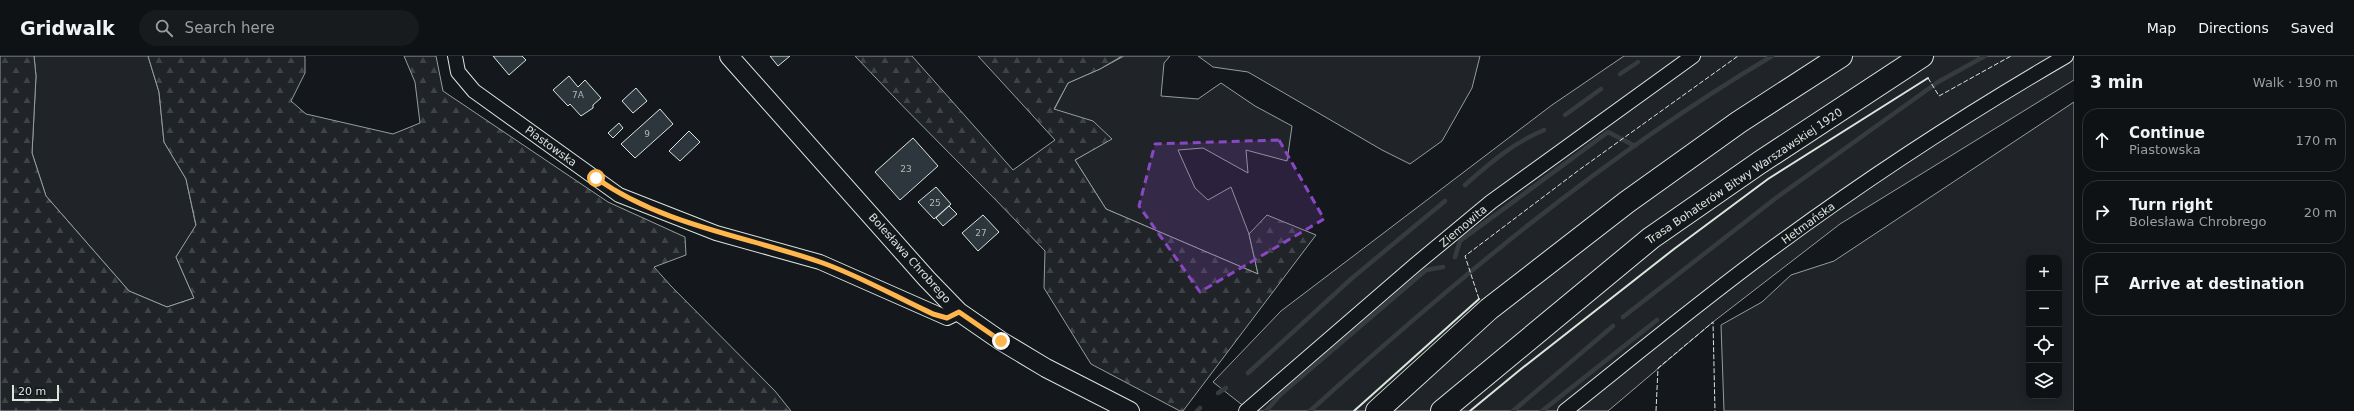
<!DOCTYPE html>
<html lang="en">
<head>
<meta charset="utf-8">
<style>
  body { margin:0; font-family:"DejaVu Sans",sans-serif; background:#181b1e; color:#f1f3f6 }
  .controls { position:absolute; right:12px; bottom:12px; display:grid; overflow:hidden; border-radius:8px; box-shadow:0 2px 10px #0003 }
  .controls button { width:36px; height:36px; display:grid; place-items:center; padding:0; border:0; border-bottom:1px solid #2f3234; background:#0f1215; color:#f1f3f6; font:20px sans-serif }
  .scale { position:absolute; left:12px; bottom:10px; width:47px; box-sizing:border-box; padding-left:4px; border:2px solid #d8e6dc; border-top:0; font-size:11px; line-height:14px; white-space:nowrap; color:#d8e6dc; -webkit-text-stroke:3px #14181c; paint-order:stroke }
  .stop { position:absolute; width:12px; height:12px; margin:-9px; border:3px solid #ffb74d; border-radius:50%; background:#fff }
  .stop.end { background:#ffb74d; border-color:#fff; box-shadow:0 1px 4px #0008 }
  .list { margin:0; padding:0; list-style:none }
  h2 { display:flex; justify-content:space-between; align-items:center; height:52px; margin:0; padding:0 16px; font-size:17px }
  h2 small { font-size:13px; font-weight:400; color:#9b9ea0 }
  .list li { display:grid; grid-template-columns:26px 1fr auto; gap:12px; align-items:center; box-sizing:border-box; height:64px; margin:0 8px 8px; padding:0 8px; border:1px solid #2f3234; border-radius:16px }
  .list b { display:block; font-size:15px; white-space:nowrap }
  .list p { margin:0; font-size:13px; white-space:nowrap; color:#9b9ea0 }
  .list em { font-size:13px; font-style:normal; color:#9b9ea0 }
  .icon { flex:none; width:22px; height:22px; fill:none; stroke:currentColor; stroke-width:2; stroke-linecap:round; stroke-linejoin:round }
  .map { position:relative; flex:none; width:2074px; height:355px; overflow:hidden }
  header { display:flex; align-items:center; gap:24px; box-sizing:border-box; height:56px; padding:0 20px; background:#0f1215; border-bottom:1px solid #2f3234 }
  header strong { font-size:19px }
  nav { display:flex; gap:22px; margin-inline-start:auto; font-size:14px }
  .search { width:280px; height:36px; background:#181b1e; display:flex; align-items:center; gap:10px; box-sizing:border-box; padding:0 14px; border-radius:22px; color:#9b9ea0; font-size:15px }
  main { display:flex }
  aside { flex:1; background:#0f1215 }
  .map>svg:first-child { display:block }
</style>
</head>
<body>
<header>
<strong>Gridwalk</strong>
<div class="search"><svg class="icon" aria-label="search" viewBox="0 0 24 24"><circle cx="10" cy="10" r="6"/><path d="M15 15l6 6"/></svg>Search here</div>
<nav><a>Map</a><a>Directions</a><a>Saved</a></nav>
</header>
<main>
<div class="map">
<svg width="2074" height="355" viewBox="0 0 2074 355">
  <defs>
    <pattern id="forest-firs" width="22" height="20" patternUnits="userSpaceOnUse"><rect width="22" height="20" fill="#202428"/><path d="M5 1l3.5 6h-7zM16 11l3.5 6h-7z" fill="#404447"/></pattern>
  </defs>
  <rect width="100%" height="100%" fill="#14181c"/>
  <g fill="#202428" stroke="#939e99" fill-rule="evenodd">
    <path d="M34,0H148L159,36L164,86L186,123L196,170L176,201L194,242L167,251L129,235L46,140L32,97L36,20Z"/>
    <path d="M1124,0H1170L1164,7L1161,40L1198,43L1221,27L1255,50L1292,70L1287,105L1246,94L1248,117L1203,92L1178,94L1195,132L1208,144L1231,131L1249,178L1258,218L1106,153L1075,104L1111,83L1054,54L1068,27L1100,13Z"/>
    <path d="M1198,0H1480L1472,32L1442,85L1410,108L1382,94L1248,16L1213,11Z"/>
    <path d="M1624,0H2074V24L1840,168L1713,266L1608,355H1250L1213,326L1281,255L1552,49Z"/>
    <path d="M2074,46V355H1724L1721,269L1762,246L1791,219L1834,205ZM2029,202H2059V340H2029Z"/>
  </g>
  <g fill="url(#forest-firs)" stroke="#939e99">
    <path d="M0,0H34L36,20L32,97L46,140L129,235L167,251L194,242L176,201L196,169L186,123L164,86L159,36L148,0H305V17L291,45L306,58L393,78L420,67L415,26L404,0H436L443,35L608,146L685,181L686,199L654,211L671,230L775,335L791,355H0Z"/>
    <path d="M855,0H912L1013,114L1055,84L978,0H1122L1100,13L1068,27L1054,53L1093,65L1112,83L1075,104L1106,153L1258,218L1249,178L1267,159L1316,179L1183,355H1180L1091,308L1044,232L1045,195C983,129 917,67 855,0Z"/>
  </g>
  <g fill="none" stroke-linecap="round" stroke-linejoin="round">
    <g stroke="#363b3e" stroke-width="4.5">
      <path d="M1620,18L1638,6"/>
      <path d="M1565,59L1601,33"/>
      <path d="M1465,129C1490,107 1513,87 1544,74"/>
      <path d="M1455,201L1460,185L1608,76L1635,90"/>
      <path d="M1623,261L1776,142L1938,26L1985,0"/>
      <path d="M1248,317L1351,223L1445,145"/>
      <path d="M1218,337L1226,332"/>
      <path d="M1197,355L1200,352"/>
      <path d="M1266,355L1281,338L1426,214L1443,211"/>
      <path d="M1310,355C1454,225 1605,99 1772,0"/>
      <path d="M1513,355L1613,270"/>
      <path d="M1542,355L1657,264"/>
    </g>
  </g>
  <g fill="#2c363c" stroke="#d8e6dc">
    <path d="M493,0H522L526,4L509,19Z"/>
    <path d="M770,0H790L778,10Z"/>
    <path d="M569,20L578,31L585,24L601,42L593,49V52L581,60L570,48L568,50L553,34Z"/>
    <path d="M636,32L647,45L633,57L622,45Z"/>
    <path d="M660,53L673,68L635,102L621,88Z"/>
    <path d="M619,67L623,72L613,82L608,77Z"/>
    <path d="M689,75L700,86L680,105L669,95Z"/>
    <path d="M913,82L938,110L900,144L875,116Z"/>
    <path d="M936,131L951,148L934,163L918,146Z"/>
    <path d="M949,150L957,158L943,170L936,162Z"/>
    <path d="M983,159L999,176L978,195L962,177Z"/>
  </g>
  <g fill="none" stroke-linecap="round" stroke-linejoin="round">
    <defs>
      <g id="minor">
        <path d="M455,0L458,16L474,35L619,139L716,177L820,206L947,262L959,256"/>
        <path d="M1246,355L1415,209L1491,146L1693,0"/>
        <path d="M1565,355C1634,300 1703,243 1774,191C1868,122 1966,58 2066,0"/>
      </g>
      <path id="tertiary" d="M729,0L927,223L959,256L1001,285L1046,312L1130,355"/>
      <g id="motorway">
        <path d="M1377,355L1489,253L1627,146L1739,66L1841,0"/>
        <path d="M1442,355L1651,182L1759,107L1922,0"/>
      </g>
    </defs>
    <use href="#minor" stroke="#d8e6dc" stroke-width="16"/>
    <use href="#tertiary" stroke="#d8e6dc" stroke-width="20"/>
    <use href="#motorway" stroke="#d8e6dc" stroke-width="24"/>
    <use href="#minor" stroke="#14181c" stroke-width="14"/>
    <use href="#tertiary" stroke="#14181c" stroke-width="18"/>
    <use href="#motorway" stroke="#14181c" stroke-width="22"/>
    <g stroke="#d8e6dc" stroke-width="1" stroke-dasharray="5 2" stroke-linecap="butt">
      <path d="M1928,22L1939,40L2011,0"/>
      <path d="M1479,243L1465,200L1579,114L1738,0"/>
      <path d="M1656,355L1658,312L1713,266L1715,355"/>
    </g>
    <g stroke="#d8e6dc" stroke-width="2">
      <path d="M1354,355L1479,243"/>
      <path d="M1470,355L1521,313L1674,193L1768,123L1928,22"/>
    </g>
  </g>
  <g fill="none" stroke-linecap="round" stroke-linejoin="round">
    <path stroke="#ffb74d" stroke-width="5" d="M596,122C662,169 745,180 820,206C858,219 896,241 933,258L947,262L959,256L1001,285"/>
  </g>
  <path fill="#8948c3" fill-opacity="0.2" stroke="#8948c3" stroke-width="3" stroke-dasharray="8 5" stroke-linejoin="round" d="M1279,84L1324,163L1200,236L1139,150L1155,88Z"/>
  <g text-anchor="middle" stroke-width="3" stroke-linejoin="round" paint-order="stroke">
    <g font-size="9" fill="#adbab4">
      <text x="578" y="42">7A</text>
      <text x="647" y="81">9</text>
      <text x="906" y="116">23</text>
      <text x="935" y="150">25</text>
      <text x="981" y="180">27</text>
    </g>
    <g font-size="11" fill="#d8e6dc" stroke="#14181c">
      <text transform="translate(551 90) rotate(36)" y="4">Piastowska</text>
      <text transform="translate(1744 120) rotate(-34)" y="4">Trasa Bohaterów Bitwy Warszawskiej 1920</text>
      <text transform="translate(1808 167) rotate(-36)" y="4">Hetmańska</text>
      <text transform="translate(1463 170) rotate(-40)" y="4">Ziemowita</text>
      <text transform="translate(910 202) rotate(48)" y="4">Bolesława Chrobrego</text>
    </g>
  </g>
</svg>
<div class="controls">
<button>+</button>
<button>−</button>
<button><svg class="icon" aria-label="locate" viewBox="0 0 24 24"><circle cx="12" cy="12" r="6"/><path d="M12 2v4M12 18v4M2 12h4M18 12h4"/></svg></button>
<button><svg class="icon" aria-label="layers" viewBox="0 0 24 24"><path d="M12 4l9 5-9 5-9-5zM3 14l9 5 9-5"/></svg></button>
</div>
<div class="scale">20 m</div>
<div class="stop" style="left:596px;top:122px"></div>
<div class="stop end" style="left:1001px;top:285px"></div>
</div>
<aside>
<h2>3 min<small>Walk · 190 m</small></h2>
<ul class="list">
<li><svg class="icon" aria-label="ahead" viewBox="0 0 24 24"><path d="M12 20V5M6 11l6-6 6 6"/></svg><div><b>Continue</b><p>Piastowska</p></div><em>170 m</em></li>
<li><svg class="icon" aria-label="right" viewBox="0 0 24 24"><path d="M7 20v-9h11M14 6l5 5-5 5"/></svg><div><b>Turn right</b><p>Bolesława Chrobrego</p></div><em>20 m</em></li>
<li><svg class="icon" aria-label="arrive" viewBox="0 0 24 24"><path d="M6 21V4h12l-3 4 3 4H6"/></svg><div><b>Arrive at destination</b></div></li>
</ul>
</aside>
</main>
</body>
</html>
